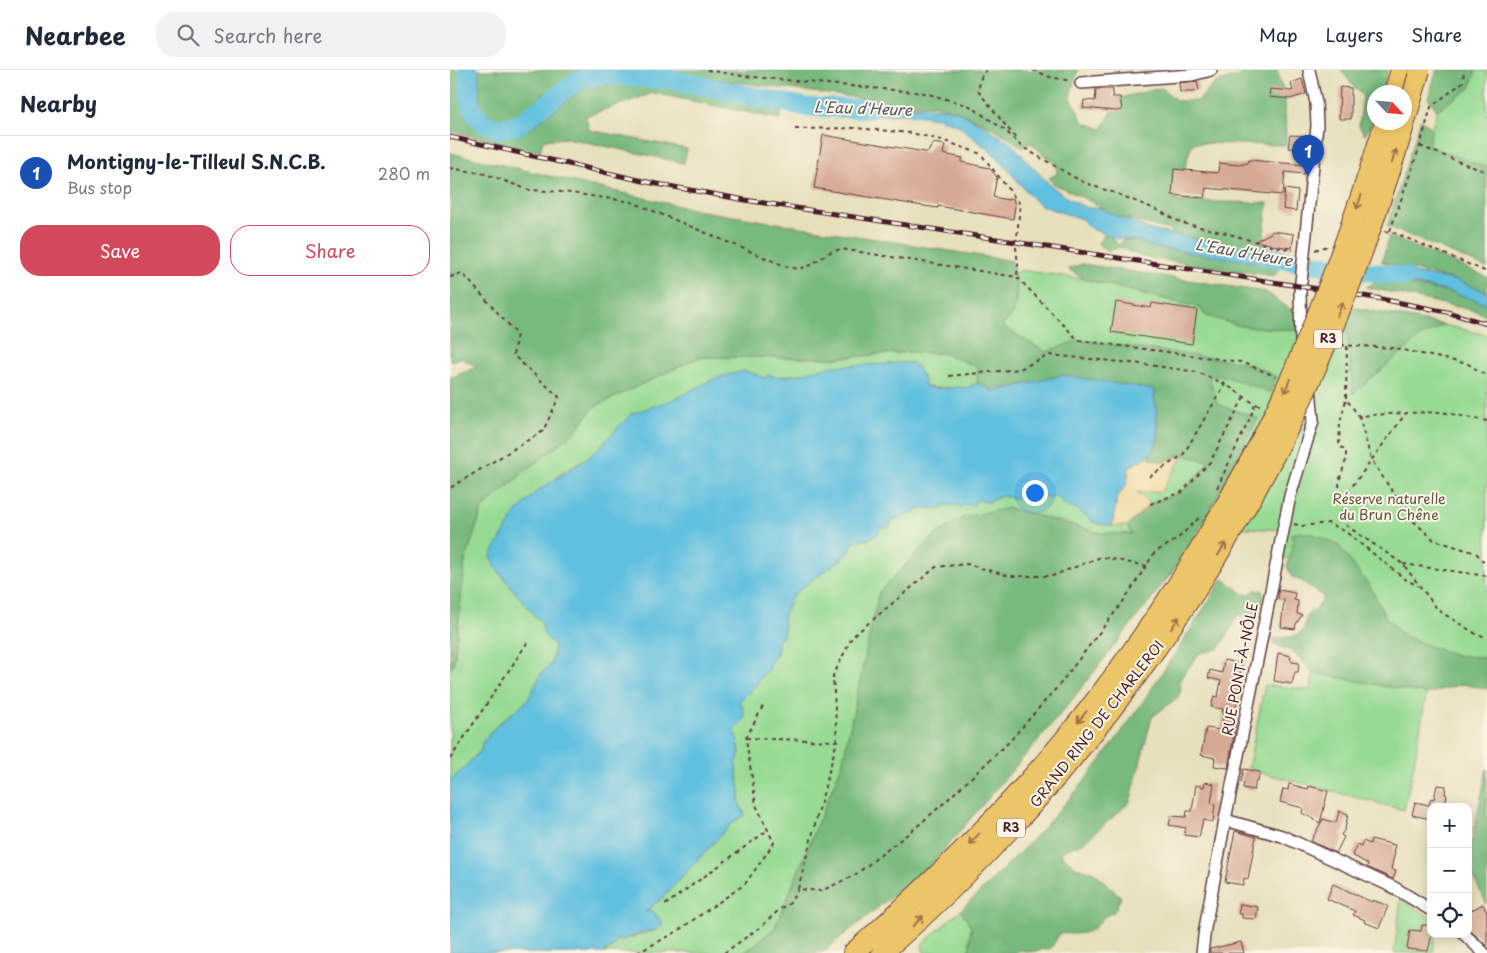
<!DOCTYPE html>
<html lang="en">
<head>
<meta charset="utf-8">
<style>
  body { margin:0; font-family:"Playpen Sans",sans-serif; background:#f2f2f3; color:#1f2937 }
  .controls { position:absolute; right:15px; bottom:15px; display:grid; overflow:hidden; border-radius:10px; box-shadow:0 2px 12px #0003 }
  .controls button { width:45px; height:45px; display:grid; place-items:center; padding:0; border:0; border-bottom:1px solid #e0e1e3; background:#fff; color:#1f2937; font:25px sans-serif }
  .compass { position:absolute; left:917px; top:15px; width:45px; height:45px; border-radius:50%; background:#fff; box-shadow:0 2px 12px #0003; rotate:116deg }
  .you { position:absolute; left:584px; top:422px; width:18px; height:18px; margin:-12px; border:4px solid #fff; border-radius:50%; background:#1a73e8; box-shadow:0 0 0 8px #1a73e833 }
  .badge { display:grid; place-items:center; width:32px; height:32px; border-radius:50%; background:#d1495b; color:#fff; font-size:16px; font-weight:700 }
  .pin { position:absolute; translate:-50% -41px; filter:drop-shadow(0 1px 2px #0008) }
  .pin::after { content:''; position:absolute; top:26px; width:18px; height:15px; background:inherit; clip-path:polygon(0 0,100% 0,50% 100%) }
  .list { margin:0; padding:0; list-style:none }
  h2 { display:flex; justify-content:space-between; align-items:center; height:65px; margin:0; padding:0 20px; font-size:21px }
  h2 small { font-size:16px; font-weight:400; color:#747a83 }
  .list li { display:grid; grid-template-columns:32px 1fr auto; gap:15px; align-items:center; box-sizing:border-box; height:75px; padding:0 20px; border-top:1px solid #e0e1e3 }
  .list b { display:block; font-size:19px; white-space:nowrap }
  .list p { margin:0; font-size:16px; white-space:nowrap; color:#747a83 }
  .list em { font-size:16px; font-style:normal; color:#747a83 }
  .actions { display:flex; gap:10px; padding:15px 20px }
  .actions a { flex:1; padding:11px 0; border:1px solid #d1495b; border-radius:20px; text-align:center; font-size:18px; color:#d1495b }
  .actions .main { background:#d1495b; color:#fff }
  .icon { flex:none; width:28px; height:28px; fill:none; stroke:currentColor; stroke-width:2; stroke-linecap:round; stroke-linejoin:round }
  .map { position:relative; flex:none; width:1037px; height:883px; overflow:hidden }
  header { display:flex; align-items:center; gap:30px; box-sizing:border-box; height:70px; padding:0 25px; background:#fff; border-bottom:1px solid #e0e1e3 }
  header strong { font-size:24px }
  nav { display:flex; gap:28px; margin-inline-start:auto; font-size:18px }
  .search { width:350px; height:45px; background:#f2f2f3; display:flex; align-items:center; gap:12px; box-sizing:border-box; padding:0 18px; border-radius:20px; color:#747a83; font-size:19px }
  main { display:flex }
  aside { flex:1; background:#fff }
  .map>svg:first-child { display:block }
</style>
</head>
<body>
<header>
<strong>Nearbee</strong>
<div class="search"><svg class="icon" aria-label="search" viewBox="0 0 24 24"><circle cx="10" cy="10" r="6"/><path d="M15 15l6 6"/></svg>Search here</div>
<nav><a>Map</a><a>Layers</a><a>Share</a></nav>
</header>
<main>
<aside>
<h2>Nearby<small></small></h2>
<ul class="list">
<li><span class="badge" style="background:#1a4fb4">1</span><div><b>Montigny-le-Tilleul S.N.C.B.</b><p>Bus stop</p></div><em>280 m</em></li>
</ul>
<div class="actions"><a class="main">Save</a><a>Share</a></div>
</aside>
<div class="map">
<svg width="1037" height="883" viewBox="0 0 1037 883">
  <rect width="100%" height="100%" fill="#fcf5e5"/>
  <filter id="ink" filterUnits="userSpaceOnUse"><feTurbulence type="fractalNoise" baseFrequency=".02" numOctaves="2"/><feDisplacementMap in="SourceGraphic" scale="10" xChannelSelector="R" yChannelSelector="G"/><feConvolveMatrix kernelMatrix="1 2 1 2 8 2 1 2 1" color-interpolation-filters="sRGB"/></filter>
  <filter id="wash" filterUnits="userSpaceOnUse"><feTurbulence type="fractalNoise" baseFrequency=".0096" numOctaves="4" result="noise"/><feDisplacementMap in="SourceGraphic" scale="20" xChannelSelector="R" yChannelSelector="G"/><feGaussianBlur stdDeviation="1.12" result="paint"/><feColorMatrix in="noise" values="0 0 0 0 0 0 0 0 0 0 0 0 0 0 0 0 0 1.4 0 .05"/><feComposite in="paint" operator="in"/></filter>
  <g filter="url(#wash)">
    <rect width="100%" height="100%" fill="#e7e0bd"/>
    <g fill="#96da93" stroke="#707c5f">
      <path d="M1026,0H1037V98L977,76L987,40L1020,18Z"/>
      <path d="M569,200L634,209L750,238L755,245L790,256L828,259L893,262L901,237L994,255L1037,265V615L989,602L976,625L964,694L954,740L798,699L815,615L861,620L863,603L904,610L883,519L828,483L833,460L712,453L682,464L651,463L559,438L429,522L392,695L325,858L294,883H152L170,869L172,870L206,860L213,853L202,840L193,844L212,828L283,752L295,745L289,732L290,723L286,695L290,683L288,669L284,660L293,638L289,632L306,615L310,608L318,600L319,594L327,583L328,572L333,566L334,558L333,545L337,539L342,526L366,506L392,489L399,478L404,473L413,469L417,470L427,464L431,457L443,450L471,439H476L482,436L489,439L496,435H507L528,430L538,432L552,426L562,428L586,424L601,429L603,426C610,428 620,432 626,437C633,443 628,443 639,447L641,451C653,456 664,456 677,456L687,422L711,421L700,385L708,371L516,318C502,316 488,320 474,316C475,308 468,299 463,293L423,295L325,307L318,305L315,308L295,301L266,308L227,328L142,385L108,406L45,497L86,547L93,553L104,574L102,593L96,601L78,630L47,655L32,673V680L0,712V600L4,592L15,491L32,439L74,402L125,362L144,337L249,287L385,288L460,282L492,283Z"/>
      <path d="M951,829L981,848V864H985L983,883H944Z"/>
      <path d="M511,840L521,857L519,883H474L472,874Z"/>
    </g>
    <g fill="#78ba7d" stroke="#616c54">
      <path d="M0,0H13L19,42L29,56L53,63L79,59L136,17L198,12L332,37L330,49L203,23L136,46L139,60L237,79L234,93L117,68L93,70L90,82L0,61Z"/>
      <path d="M28,0H145L93,24L69,50L61,53L35,47L30,34Z"/>
      <path d="M163,0H628L620,26L633,52L652,59L670,28L712,18L727,31H748L765,13L789,6L794,0H827L835,27L836,75L742,73L725,131L818,133L813,171L818,178L839,187L824,206L692,187L669,177L656,182L648,173L657,162L668,175L673,170L689,171L703,177L726,179L720,160L662,145L644,133L604,114L599,108L607,104V96L581,73L572,77L547,60L507,41L487,35H463L240,6L198,1Z"/>
      <path d="M891,0H938L932,22H924V49L915,65L909,56L913,26L904,17Z"/>
      <path d="M987,0H1026L1020,18L987,40L978,28Z"/>
      <path d="M971,49L982,59L978,76L1037,98V198L937,156Z"/>
      <path d="M0,83L246,140L562,191L567,221L564,243L552,256L596,282L628,270L791,292L810,298L827,307L820,322L773,306H759L767,334L808,348L752,455L720,505L613,641L480,796L371,883H294L325,858L392,695L429,522L485,465L514,447L559,438L651,463L682,464L677,456L700,434L732,422L760,392L733,385L714,392L700,389V385L708,371L706,335L704,328L613,305L541,322L539,318L527,313L528,297L492,283L460,282L385,288L249,287L144,337L125,362L74,402L32,439L15,491L4,592L0,600V308L27,297L11,288L0,291Z"/>
      <path d="M939,166L1037,207V222L1005,210L932,192Z"/>
      <path d="M632,194L816,222L840,239L901,237L994,255L969,268L903,324L897,262L828,259L790,256L755,245L750,238L634,209L618,199Z"/>
      <path d="M931,210L1000,222L1037,233V245L1022,240L916,217Z"/>
      <path d="M851,462L863,464L888,475L921,518L935,546L953,565L976,575L1007,585L1037,588V619L1012,614L977,624L863,603L844,582L824,574L822,569L841,567L853,562L857,545L866,539L874,527L852,511L842,507L837,497L843,474L841,464Z"/>
      <path d="M773,509L794,524H800L805,520L813,521V531L802,551L788,544L777,566L768,579L750,583L730,609L731,620L728,627L702,647L680,732L633,773L612,781V786L626,797L644,802L671,827L664,842C650,847 654,849 645,857C635,866 622,864 610,863L601,878L580,882L570,880L565,883H519L521,857L511,840C566,788 621,733 665,671C703,619 738,563 773,509Z"/>
      <path d="M1037,699V835L1021,802L1020,779Z"/>
    </g>
    <path fill="#eeda9e" stroke="#9c7c64" d="M700,385L701,389L714,392L733,385L711,422H687L700,434L677,456H662L667,427L677,414L679,397Z"/>
    <g fill="#61c0df" stroke="#567085">
      <path d="M397,34C431,40 466,34 500,39C512,41 549,65 560,73C566,78 571,84 576,90C591,106 605,122 625,132C634,137 640,140 650,137L658,142L701,160L840,187L839,197L703,177L689,171L665,168L640,158L632,149L592,136L584,130L547,87L508,55L488,48L458,44L429,45L420,47L413,45L403,46L397,43Z"/>
      <path d="M933,198L1005,210L1037,222V234L1000,222L933,208Z"/>
      <path d="M450,293H463C468,299 475,308 475,316L484,319L511,317L516,318L527,313L539,318L542,322L613,305L706,320L704,328L706,335L708,371L700,385L679,397L677,414L667,427L662,456L650,454L641,451L639,447L631,444L627,438C617,439 614,436 609,428L603,427L601,429L586,424L562,428L552,426L538,432L528,430L522,435L515,434L509,438L507,435H496L489,439C474,434 458,446 443,450L439,458L431,457L427,464L417,470L413,469L404,473L400,478V481C383,498 361,508 344,525C339,529 338,538 333,545L334,558L333,566L328,572L327,583L319,594L318,600L310,608L306,615L289,632L293,638L295,648L284,660L288,669L290,683L286,695L290,723L289,732L295,745L283,752L212,828L195,842L202,840L213,854L206,860L194,862L172,870L170,869L167,870L162,878L152,883H0V737L1,734L0,712L31,680L32,673L47,655L78,630L92,602C103,597 104,586 104,574C96,568 91,564 93,553L86,547L45,497L41,485L66,443L86,422L142,385L181,344L227,328L266,308L295,301L315,308L318,305C341,311 364,298 387,296C408,295 429,295 450,293Z"/>
    </g>
    <g fill="none" stroke-linecap="round" stroke-linejoin="round">
      <g stroke="#61c0df" stroke-width="19">
        <path d="M18,0L20,35L32,52L49,59L68,55L129,10L151,5L225,10L356,37L422,39"/>
        <path d="M815,187L956,207"/>
      </g>
    </g>
    <g id="blocks">
      <g fill="#d6a994">
        <path d="M852,9L856,24L840,29L819,27L820,19L843,21L841,13Z"/>
        <path d="M747,11L749,20L742,22H730L729,13Z"/>
        <path d="M890,17L901,18V49H889Z"/>
        <path d="M646,19H663L662,27H670L672,40L666,41L633,38L634,30L645,31Z"/>
        <path d="M373,65L475,82H478L483,73L495,75L493,84L513,88L511,92L539,98L547,107L543,127L558,130L563,128L565,136L563,149L488,136V138L467,135L364,118Z"/>
        <path d="M840,65L858,66L857,79L838,78Z"/>
        <path d="M799,90L856,95L854,104L835,102L833,125L756,118L754,128L722,125L724,99L768,103L769,93L789,95L798,93Z"/>
        <path d="M835,119L848,121L846,141L833,139Z"/>
        <path d="M822,161L844,164L842,178L820,175V174L805,171L821,163Z"/>
        <path d="M666,232L701,238L702,233L747,240L742,274L661,262Z"/>
        <path d="M829,520L845,523L844,530L848,531L847,544L852,545L846,554L845,559L831,557L834,530L828,529Z"/>
        <path d="M828,583L841,586L840,589L842,590V592L849,593L848,602H845L842,614L824,611Z"/>
        <path d="M774,590L792,594L789,611H791L783,653H786L778,698L764,696L765,688L751,685L756,658L771,660L774,642H772L773,639L761,637L764,626L768,627L771,611L758,608L760,600L772,603Z"/>
        <path d="M794,699L810,702L808,711H806L804,720L793,718L794,713L791,712Z"/>
        <path d="M755,712L764,714L761,733L765,734L763,752L753,750L749,767L734,765L736,758L719,755L721,746L736,747L737,741H742L746,715L754,717Z"/>
        <path d="M839,714L858,719L859,716L878,721L870,753L852,743L853,738L830,732L833,719L838,720Z"/>
        <path d="M987,715L996,716L995,724L997,725L995,737H981V749L962,745L965,732L979,735L981,728L984,729Z"/>
        <path d="M889,741L898,744L895,759L891,765L894,767L886,783L861,771L873,749L886,753Z"/>
        <path d="M785,761L806,767L798,809L794,808L793,815L775,812Z"/>
        <path d="M921,769L945,775L943,782H945L941,799L946,801L943,809L917,797L918,794L902,785L907,774L911,776L913,771L920,774Z"/>
        <path d="M883,814L922,832L923,830L938,836L929,858L914,852L915,850L903,845L905,841L877,829Z"/>
        <path d="M790,834L808,837L806,849L792,848V844H788Z"/>
        <path d="M1033,834L1037,843V876L1018,858V842Z"/>
        <path d="M972,855H981L982,864L978,881L957,879L960,860L971,861Z"/>
        <path d="M791,872L794,883H760V879Z"/>
      </g>
    </g>
  </g>
  <g filter="url(#ink)">
    <use href="#blocks" fill-opacity="0" stroke="#623c41" stroke-width="1"/>
    <g fill="none" stroke-linecap="round" stroke-linejoin="round">
      <defs>
        <g id="street">
          <path d="M631,13L742,5L761,0"/>
          <path d="M851,274L850,222L867,56L866,33L859,0"/>
          <path d="M775,750L832,766L943,817L981,840"/>
          <path d="M1014,864L1034,883"/>
          <path d="M752,883L755,858L775,750L840,426L863,351L860,319"/>
        </g>
        <g id="highway">
          <path d="M944,22L951,0"/>
          <path d="M403,883C474,820 543,754 604,682C650,628 691,570 730,511"/>
          <path d="M432,883C554,777 658,655 746,520"/>
        </g>
      </defs>
      <use href="#street" stroke="#623c41" stroke-width="14"/>
      <use href="#highway" stroke="#623c41" stroke-width="22"/>
      <g stroke="#623c41" stroke-width="2" stroke-dasharray="4 4" stroke-linecap="butt">
        <path d="M257,0L293,6L475,23L520,36L556,61L572,77L629,110L646,117L665,123L705,139L732,153L776,163L820,176L843,180"/>
        <path d="M537,0L532,4L528,21L568,71"/>
        <path d="M583,0L600,7L621,11"/>
        <path d="M345,59L405,58L461,63L492,70L531,84L570,134L566,178L568,194L567,207"/>
        <path d="M970,76L1015,94L1037,102"/>
        <path d="M0,98L36,104L79,120L114,122L182,132L335,196L348,199L359,196L380,182L391,179L567,207L628,270L791,292L825,306"/>
        <path d="M940,161L970,76L981,37L1013,12L1014,0"/>
        <path d="M935,162L940,161L1037,202"/>
        <path d="M865,180L878,176"/>
        <path d="M0,207L12,203L67,264L63,285L109,327L93,361L0,418"/>
        <path d="M891,275L944,278L1018,294L1037,306"/>
        <path d="M897,276L896,329L909,346L954,343"/>
        <path d="M499,306L570,299L599,285L692,294L747,302L775,314L805,334L813,336"/>
        <path d="M909,346L921,389L959,447L984,470L1026,483L1037,495"/>
        <path d="M1037,351L991,342L956,343L890,433L897,456L953,494L988,540L1026,564L1037,567"/>
        <path d="M699,407L733,385L775,314"/>
        <path d="M767,418L800,348L805,334"/>
        <path d="M890,433L889,411L896,390V380L889,376L890,353L896,330"/>
        <path d="M700,434L732,422L760,392L794,327"/>
        <path d="M844,454L852,456L878,453L896,462L955,509L968,516"/>
        <path d="M953,494L1037,506"/>
        <path d="M697,496L651,487L602,506H559L517,494L486,497L402,567L383,606L387,671L348,819L371,821L405,805L464,759L494,733L558,673L610,614L675,529L705,482L726,470L751,446"/>
        <path d="M296,668L386,671"/>
        <path d="M0,689L77,573"/>
        <path d="M215,835L318,760"/>
        <path d="M187,883L223,864L295,814L324,773L306,735L296,668L313,636"/>
        <path d="M274,883L312,856L330,839L340,833L348,819"/>
      </g>
      <use href="#street" stroke="#fff" stroke-width="11"/>
      <use href="#highway" stroke="#edc569" stroke-width="20"/>
      <defs>
        <path id="rail" d="M0,67L202,113L295,130L926,228L997,242L1037,254"/>
      </defs>
      <use href="#rail" stroke="#4a1f2b" stroke-width="5"/>
      <use href="#rail" stroke="#fcf5e5" stroke-width="3" stroke-dasharray="9" stroke-linecap="butt"/>
      <defs>
        <g id="highway-bridge">
          <path d="M730,511C765,454 800,396 828,336C871,244 905,149 935,52"/>
          <path d="M746,520C782,463 817,403 846,342C881,267 911,190 936,113C949,75 959,37 970,0"/>
        </g>
      </defs>
      <use href="#highway-bridge" stroke="#623c41" stroke-width="22" stroke-linecap="butt"/>
      <use href="#highway-bridge" stroke="#edc569" stroke-width="20"/>
    </g>
    <defs><path id="oneway-shaft" d="M-6 0H5M1.5-3L5.5 0L1.5 3" fill="none" stroke-width="1.6" stroke-linecap="round" stroke-linejoin="round" transform="scale(1.25)"/></defs>
    <g stroke="#9c724a">
      <use href="#oneway-shaft" transform="translate(944 86) rotate(-73)"/>
      <use href="#oneway-shaft" transform="translate(909 132) rotate(109)"/>
      <use href="#oneway-shaft" transform="translate(890 239) rotate(-69)"/>
      <use href="#oneway-shaft" transform="translate(837 316) rotate(114)"/>
      <use href="#oneway-shaft" transform="translate(772 479) rotate(-58)"/>
      <use href="#oneway-shaft" transform="translate(725 553) rotate(-57)"/>
      <use href="#oneway-shaft" transform="translate(632 647) rotate(128)"/>
      <use href="#oneway-shaft" transform="translate(524 769) rotate(134)"/>
      <use href="#oneway-shaft" transform="translate(468 851) rotate(-44)"/>
    </g>
  </g>
  <g text-anchor="middle" stroke-width="4" stroke-linejoin="round" paint-order="stroke">
    <g fill="#fcf5e5" stroke="#7f5f63" stroke-width="1">
      <rect x="864" y="259.5" width="28" height="19" rx="4"/>
      <rect x="547" y="748.5" width="28" height="19" rx="4"/>
    </g>
    <g font-size="12" font-weight="bold" fill="#4a1f2b">
      <text x="878" y="273">R3</text>
      <text x="561" y="762">R3</text>
    </g>
    <g font-size="14" fill="#61574a" stroke="#fcf5e5">
      <text x="939" y="434">Réserve naturelle<tspan x="939" dy="16">du Brun Chêne</tspan></text>
    </g>
    <g font-size="14" fill="#4a1f2b" stroke="#fcf5e5">
      <text transform="translate(790 599) rotate(-79)" y="5">RUE PONT-À-NÔLE</text>
      <text transform="translate(647 654) rotate(-52)" y="5">GRAND RING DE CHARLEROI</text>
    </g>
    <g font-size="15" font-style="italic" fill="#52576a" stroke="#fcf5e5">
      <text transform="translate(413 39) rotate(2)" y="5">L'Eau d'Heure</text>
      <text transform="translate(794 183) rotate(10)" y="5">L'Eau d'Heure</text>
    </g>
  </g>
</svg>
<div class="controls">
<button>+</button>
<button>−</button>
<button><svg class="icon" aria-label="locate" viewBox="0 0 24 24"><circle cx="12" cy="12" r="6"/><path d="M12 2v4M12 18v4M2 12h4M18 12h4"/></svg></button>
</div>
<svg class="compass" viewBox="-18 -18 36 36"><path d="M0-13l5 13h-10z" fill="#e53935"/><path d="M0 13l5-13h-10z" fill="#747a83"/></svg>
<div class="you"></div>
<div class="pin badge" style="left:858px;top:106px;background:#1a4fb4">1</div>
</div>
</main>
</body>
</html>
